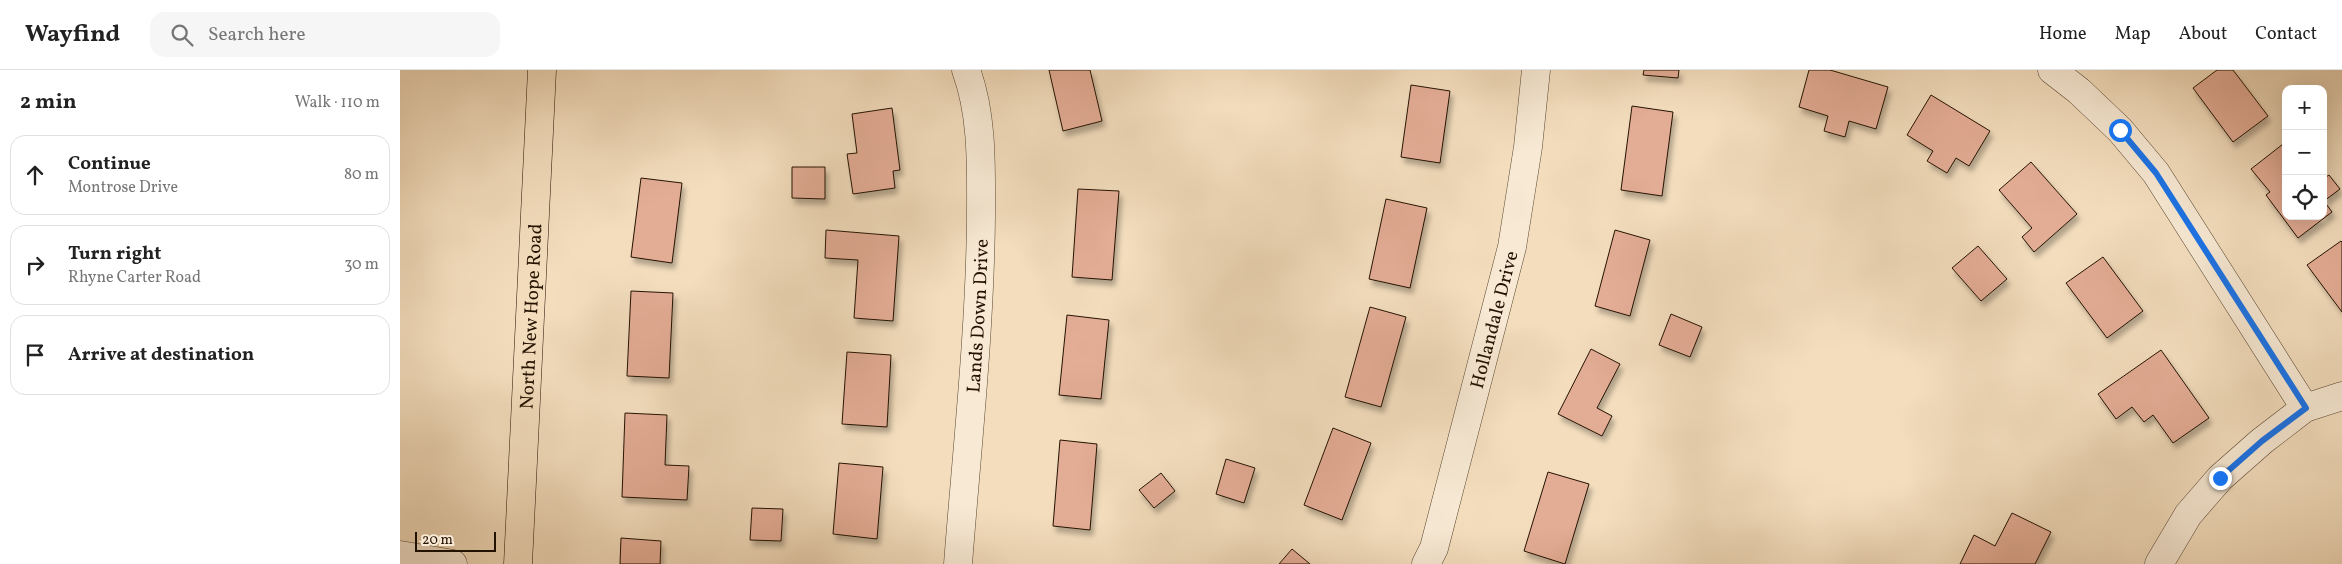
<!DOCTYPE html>
<html lang="en">
<head>
<meta charset="utf-8">
<style>
  body { margin:0; font-family:Vollkorn,serif; background:#f6f6f6; color:#222 }
  .controls { position:absolute; right:15px; top:15px; display:grid; overflow:hidden; border-radius:10px; box-shadow:0 5px 20px #0002 }
  .controls button { width:45px; height:45px; display:grid; place-items:center; padding:0; border:0; border-bottom:1px solid #e0e0e0; background:#fff; color:#222; font:25px sans-serif }
  .scale { position:absolute; left:15px; bottom:12px; width:81px; box-sizing:border-box; padding-left:5px; border:2px solid #241200; border-top:0; font-size:14px; line-height:18px; white-space:nowrap; color:#241200; -webkit-text-stroke:4px #f7e9d4; paint-order:stroke }
  .stop { position:absolute; width:15px; height:15px; margin:-11px; border:4px solid #1a73e8; border-radius:50%; background:#fff }
  .stop.end { background:#1a73e8; border-color:#fff; box-shadow:0 1px 5px #0008 }
  .list { margin:0; padding:0; list-style:none }
  h2 { display:flex; justify-content:space-between; align-items:center; height:65px; margin:0; padding:0 20px; font-size:21px }
  h2 small { font-size:16px; font-weight:400; color:#767676 }
  .list li { display:grid; grid-template-columns:32px 1fr auto; gap:15px; align-items:center; box-sizing:border-box; height:80px; margin:0 10px 10px; padding:0 10px; border:1px solid #e0e0e0; border-radius:15px }
  .list b { display:block; font-size:19px; white-space:nowrap }
  .list p { margin:0; font-size:16px; white-space:nowrap; color:#767676 }
  .list em { font-size:16px; font-style:normal; color:#767676 }
  .icon { flex:none; width:28px; height:28px; fill:none; stroke:currentColor; stroke-width:2; stroke-linecap:round; stroke-linejoin:round }
  .map { position:relative; flex:none; width:1942px; height:494px; overflow:hidden }
  header { display:flex; align-items:center; gap:30px; box-sizing:border-box; height:70px; padding:0 25px; background:#fff; border-bottom:1px solid #e0e0e0 }
  header strong { font-size:24px }
  nav { display:flex; gap:28px; margin-inline-start:auto; font-size:18px }
  .search { width:350px; height:45px; background:#f6f6f6; display:flex; align-items:center; gap:12px; box-sizing:border-box; padding:0 18px; border-radius:15px; color:#767676; font-size:19px }
  main { display:flex }
  aside { flex:1; background:#fff }
  .map>svg:first-child { display:block }
</style>
</head>
<body>
<header>
<strong>Wayfind</strong>
<div class="search"><svg class="icon" aria-label="search" viewBox="0 0 24 24"><circle cx="10" cy="10" r="6"/><path d="M15 15l6 6"/></svg>Search here</div>
<nav><a>Home</a><a>Map</a><a>About</a><a>Contact</a></nav>
</header>
<main>
<aside>
<h2>2 min<small>Walk · 110 m</small></h2>
<ul class="list">
<li><svg class="icon" aria-label="ahead" viewBox="0 0 24 24"><path d="M12 20V5M6 11l6-6 6 6"/></svg><div><b>Continue</b><p>Montrose Drive</p></div><em>80 m</em></li>
<li><svg class="icon" aria-label="right" viewBox="0 0 24 24"><path d="M7 20v-9h11M14 6l5 5-5 5"/></svg><div><b>Turn right</b><p>Rhyne Carter Road</p></div><em>30 m</em></li>
<li><svg class="icon" aria-label="arrive" viewBox="0 0 24 24"><path d="M6 21V4h12l-3 4 3 4H6"/></svg><div><b>Arrive at destination</b></div></li>
</ul>
</aside>
<div class="map">
<svg width="1942" height="494" viewBox="0 0 1942 494">
  <defs>
    <filter id="shadow"><feDropShadow dx="3" dy="5.5" stdDeviation="2.5" flood-color="#0004"/></filter>
  </defs>
  <rect width="100%" height="100%" fill="#f3ddbd"/>
  <filter id="stains"><feTurbulence type="fractalNoise" baseFrequency=".004" numOctaves="4"/><feColorMatrix values="0 0 0 0 .2 0 0 0 0 .09 0 0 0 0 .02 0 0 0 .5 -.17"/></filter>
  <radialGradient id="worn" r=".72"><stop offset=".6" stop-color="#630" stop-opacity="0"/><stop offset="1" stop-color="#630" stop-opacity=".3"/></radialGradient>
  <g fill="#e3ac95" stroke="#241200" filter="url(#shadow)">
    <path d="M649,0H690L702,51L663,61Z"/>
    <path d="M1244,0H1279L1278,8L1243,5Z"/>
    <path d="M1409,0H1430L1488,17L1476,59L1449,51L1445,67L1424,61L1428,46L1399,37Z"/>
    <path d="M1817,0H1833L1868,46L1833,72L1793,18Z"/>
    <path d="M1011,15L1050,21L1040,93L1001,87Z"/>
    <path d="M1531,25L1590,61L1569,96L1556,88L1547,103L1527,91L1533,81L1507,65Z"/>
    <path d="M1232,36L1273,42L1262,126L1221,120Z"/>
    <path d="M492,38L500,100L493,101L495,118L453,124L447,84L457,83L452,44Z"/>
    <path d="M1883,74L1886,77V146H1923V109L1929,105L1940,119L1924,131L1932,142L1898,168L1866,125L1870,122L1851,99Z"/>
    <path d="M1631,92L1677,144L1634,182L1622,167L1632,158L1599,120Z"/>
    <path d="M392,97H425V129L392,128Z"/>
    <path d="M241,108L282,113L272,193L231,187Z"/>
    <path d="M678,119L719,121L712,210L672,207Z"/>
    <path d="M986,129L1027,138L1010,218L969,209Z"/>
    <path d="M426,160L499,166L493,251L454,248L458,190L425,188Z"/>
    <path d="M1215,160L1250,170L1230,246L1195,236Z"/>
    <path d="M1941,171L1942,172V242L1907,195Z"/>
    <path d="M1578,176L1607,209L1581,231L1552,198Z"/>
    <path d="M1703,187L1743,241L1707,268L1666,213Z"/>
    <path d="M231,221L273,223L269,308L227,306Z"/>
    <path d="M970,237L1006,247L981,337L945,327Z"/>
    <path d="M1271,244L1302,257L1290,287L1259,275Z"/>
    <path d="M667,245L709,250L701,329L659,325Z"/>
    <path d="M1191,279L1220,294L1197,338L1212,346L1202,366L1158,344Z"/>
    <path d="M1761,280L1809,348L1773,373L1753,345L1744,352L1732,337L1716,349L1698,324Z"/>
    <path d="M447,282L491,285L487,357L442,354Z"/>
    <path d="M225,343L267,345L265,395L289,396L287,430L222,427Z"/>
    <path d="M933,358L971,373L942,450L904,435Z"/>
    <path d="M660,370L697,374L690,460L653,456Z"/>
    <path d="M826,389L855,398L844,433L816,424Z"/>
    <path d="M439,393L483,397L477,469L433,464Z"/>
    <path d="M1148,402L1189,414L1165,494L1124,481Z"/>
    <path d="M761,403L775,421L754,438L739,420Z"/>
    <path d="M352,438L383,439L381,471L350,470Z"/>
    <path d="M1612,443L1651,462L1635,494H1560L1574,465L1595,476Z"/>
    <path d="M221,468L261,471L260,494H220Z"/>
    <path d="M892,479L910,494H879Z"/>
  </g>
  <g fill="none" stroke-linecap="round" stroke-linejoin="round">
    <defs>
      <g id="minor">
        <path d="M1652,0L1679,21L1720,60L1756,103L1905,338"/>
        <path d="M0,485L53,494"/>
        <path id="s1" d="M558,494C567,378 580,262 581,146C581,98 583,46 566,0"/>
        <path id="s2" d="M1026,494L1034,478L1112,177L1128,77L1136,0"/>
        <path d="M1759,494L1788,445L1820,408L1862,371L1905,338L1942,326"/>
      </g>
      <g id="primary">
        <path id="s3" d="M118,494L142,0"/>
      </g>
    </defs>
    <use href="#minor" stroke="#58452f" stroke-width="29"/>
    <use href="#primary" stroke="#241200" stroke-width="29"/>
    <use href="#minor" stroke="#f7e9d4" stroke-width="28"/>
    <use href="#primary" stroke="#f3ddbd" stroke-width="28"/>
  </g>
  <g fill="none" stroke-linecap="round" stroke-linejoin="round">
    <path stroke="#1a73e8" stroke-width="6" d="M1720,60L1756,103L1906,338L1862,371L1820,408"/>
  </g>
  <g text-anchor="middle" stroke-width="4" stroke-linejoin="round" paint-order="stroke">
    <g font-size="19" fill="#241200" stroke="#f7e9d4">
      <text dy="7" stroke="none"><textPath href="#s1" startOffset="249">Lands Down Drive</textPath></text>
      <text dy="7" stroke="none"><textPath href="#s3" startOffset="248">North New Hope Road</textPath></text>
      <text dy="7" stroke="none"><textPath href="#s2" startOffset="254">Hollandale Drive</textPath></text>
    </g>
  </g>
  <rect width="100%" height="100%" filter="url(#stains)"/>
  <rect width="100%" height="100%" fill="url(#worn)"/>
</svg>
<div class="controls">
<button>+</button>
<button>−</button>
<button><svg class="icon" aria-label="locate" viewBox="0 0 24 24"><circle cx="12" cy="12" r="6"/><path d="M12 2v4M12 18v4M2 12h4M18 12h4"/></svg></button>
</div>
<div class="scale">20 m</div>
<div class="stop" style="left:1720px;top:60px"></div>
<div class="stop end" style="left:1820px;top:408px"></div>
</div>
</main>
</body>
</html>
